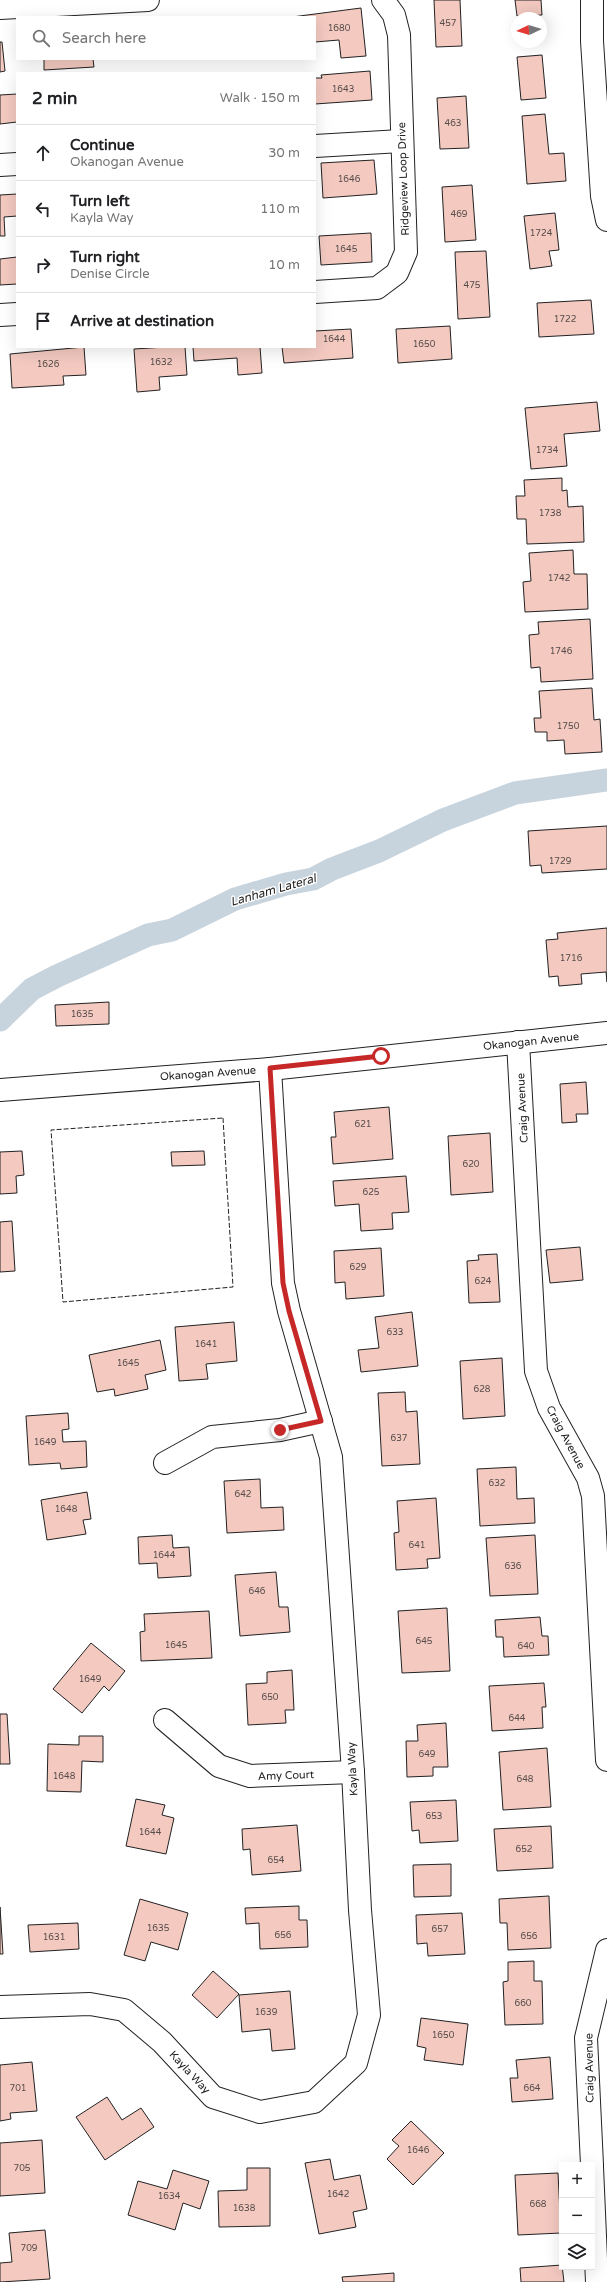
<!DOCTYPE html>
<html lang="en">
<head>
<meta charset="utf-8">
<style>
  body { margin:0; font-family:"Varela Round",sans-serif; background:#f6f6f6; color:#202124 }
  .controls { position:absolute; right:12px; bottom:12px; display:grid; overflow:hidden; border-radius:0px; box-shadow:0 4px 16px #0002 }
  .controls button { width:36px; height:36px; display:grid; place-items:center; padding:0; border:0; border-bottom:1px solid #e0e0e0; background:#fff; color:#202124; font:20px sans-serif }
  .compass { position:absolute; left:511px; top:12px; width:36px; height:36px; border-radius:50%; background:#fff; box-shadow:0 4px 16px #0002; rotate:266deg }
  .stop { position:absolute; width:12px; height:12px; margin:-9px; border:3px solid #c62828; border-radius:50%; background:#fff }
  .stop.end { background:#c62828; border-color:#fff; box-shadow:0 1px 4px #0008 }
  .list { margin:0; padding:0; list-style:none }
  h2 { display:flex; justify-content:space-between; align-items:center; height:52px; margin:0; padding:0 16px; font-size:17px }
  h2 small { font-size:13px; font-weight:400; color:#757577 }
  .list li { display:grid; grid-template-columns:26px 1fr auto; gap:12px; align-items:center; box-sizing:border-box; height:56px; padding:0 16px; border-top:1px solid #e0e0e0 }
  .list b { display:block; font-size:15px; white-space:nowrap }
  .list p { margin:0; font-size:13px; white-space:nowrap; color:#757577 }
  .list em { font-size:13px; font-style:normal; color:#757577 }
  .icon { flex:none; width:22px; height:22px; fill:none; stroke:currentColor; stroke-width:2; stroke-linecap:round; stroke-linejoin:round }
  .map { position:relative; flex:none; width:607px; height:2282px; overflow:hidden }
  .search { position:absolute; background:#fff; box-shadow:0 4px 16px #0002; left:16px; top:16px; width:300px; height:44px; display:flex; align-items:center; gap:10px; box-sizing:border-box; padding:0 14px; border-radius:0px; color:#757577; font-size:15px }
  .panel { position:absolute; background:#fff; box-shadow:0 4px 16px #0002; left:16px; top:72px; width:300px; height:276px; border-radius:0px }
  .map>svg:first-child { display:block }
</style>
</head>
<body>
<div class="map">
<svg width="607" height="2282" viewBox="0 0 607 2282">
  <rect width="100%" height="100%" fill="#fff"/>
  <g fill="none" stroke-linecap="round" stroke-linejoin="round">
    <path stroke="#c7d3dd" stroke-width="23" d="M0,1020L32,989L57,976L148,935L172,930L235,899L286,884L313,879L332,869L379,851L443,820L515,793L607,780"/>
  </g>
  <g fill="#f3c9c0" stroke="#222">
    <path d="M434,0H460L462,46L436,47Z"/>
    <path d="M515,0H541L542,15L517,16Z"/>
    <path d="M361,8L366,56L341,58L339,40L315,42V17H292Z"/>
    <path d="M0,42H2L5,71L0,72Z"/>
    <path d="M542,55L546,98L521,100L517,57Z"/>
    <path d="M44,59H93L94,67L44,70Z"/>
    <path d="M370,71L372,100L315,104V78H322L321,75Z"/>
    <path d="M17,94V122L0,124V95Z"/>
    <path d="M466,96L469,148L440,149L437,98Z"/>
    <path d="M545,114L549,154L564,153L566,181L527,184L522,116Z"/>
    <path d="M374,160L377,194L323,198L321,163Z"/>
    <path d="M472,185L476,240L445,242L442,187Z"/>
    <path d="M17,194V216L4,217L5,236H0V195Z"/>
    <path d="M555,213L559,250L549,251L552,266L530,269L524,216Z"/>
    <path d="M371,233L372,262L321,265L319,236Z"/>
    <path d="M486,251L490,317L458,319L455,252Z"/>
    <path d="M17,257V284L0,285V259Z"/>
    <path d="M591,300L594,334L539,337L537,303Z"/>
    <path d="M450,326L452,359L398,363L396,329Z"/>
    <path d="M351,329L353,358L284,363L282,347H315V331Z"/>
    <path d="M84,347L86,375L63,376L64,385L12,388L10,354Z"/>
    <path d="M166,347H185L187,375L159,377L160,390L137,392L134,349Z"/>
    <path d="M193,347H260L262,373L238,375L237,358L194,361Z"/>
    <path d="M597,402L600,431L564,434L567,466L531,469L525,408Z"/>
    <path d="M562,478V491L567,490L568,507L583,506L584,542L527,544L526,519H517L516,496H525L524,480Z"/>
    <path d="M573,550L574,574H587L588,609L525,612L523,582L531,581L529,553Z"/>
    <path d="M590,619L593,679L541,682L540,667L531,668L529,635L539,634L538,622Z"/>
    <path d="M592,688L594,720L600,719L602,752L565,754L564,740L547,741V732H535L534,718H541L539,691Z"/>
    <path d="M607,826V869L542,873L541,865L530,866L528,831Z"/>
    <path d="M607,928V982L606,972L581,974L582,984L559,986L558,976L549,977L546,940L558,939L557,933Z"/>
    <path d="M109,1002V1024L56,1026L55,1005Z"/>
    <path d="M586,1082L588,1114H576L577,1122L562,1123L560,1084Z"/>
    <path d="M389,1107L393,1159L333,1164L331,1137H336L334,1112Z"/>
    <path d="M490,1133L493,1192L451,1195L448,1136Z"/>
    <path d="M22,1151L24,1175L16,1176L17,1193L0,1194V1152Z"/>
    <path d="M204,1151L205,1165L172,1166L171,1152Z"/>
    <path d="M406,1176L409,1212L392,1213L393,1229L361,1231L359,1204L335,1206L333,1181Z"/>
    <path d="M12,1221L15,1271L0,1272V1222Z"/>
    <path d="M580,1247L583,1280L550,1283L546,1250Z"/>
    <path d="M381,1248L384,1296L346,1299L345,1282L335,1283L334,1251Z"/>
    <path d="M497,1254L500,1302L469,1303L467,1261L479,1260L478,1255Z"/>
    <path d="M412,1312L418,1366L361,1372L358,1350L379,1348L375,1317Z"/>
    <path d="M234,1322L237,1361L206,1364L208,1379L179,1381L175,1327Z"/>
    <path d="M160,1340L166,1370L145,1375L148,1389L115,1396L114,1389L97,1392L89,1355Z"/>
    <path d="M502,1358L505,1416L463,1419L460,1361Z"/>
    <path d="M405,1392L406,1412L417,1411L420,1464L382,1466L378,1393Z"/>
    <path d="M68,1413L69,1429L62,1430L63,1442L86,1441L87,1467L61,1469L60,1463L29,1465L26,1416Z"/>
    <path d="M516,1467L517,1499L534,1498L535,1523L480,1526L477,1469Z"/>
    <path d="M260,1479L261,1508L283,1507L284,1530L227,1533L224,1481Z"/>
    <path d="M87,1492L91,1519L83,1520L86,1534L47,1540L41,1500Z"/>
    <path d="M436,1498L440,1558L427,1559L428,1568L396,1570L394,1533L399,1532L397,1501Z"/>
    <path d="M172,1535L173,1548L189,1547L191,1576L158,1578L157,1563L139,1564L138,1537Z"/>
    <path d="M535,1535L538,1594L490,1596L486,1538Z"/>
    <path d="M276,1572L279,1607H288L290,1632L240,1636L235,1575Z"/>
    <path d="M447,1608L450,1671L402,1673L398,1611Z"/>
    <path d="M209,1611L212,1658L141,1661L140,1632L145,1631L144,1614Z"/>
    <path d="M540,1617L542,1636H548L549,1655L504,1657L503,1637H496L495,1620Z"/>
    <path d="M91,1643L125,1671L109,1691L104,1686L82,1713L53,1689Z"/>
    <path d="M292,1670L294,1710H285L286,1723L248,1725L246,1684L267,1683V1672Z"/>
    <path d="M544,1683L546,1707H542L543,1728L492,1731L489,1686Z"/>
    <path d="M0,1714H7L10,1764H0Z"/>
    <path d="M446,1723L448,1767H433V1776L407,1777L406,1741H418L417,1725Z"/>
    <path d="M79,1736H103V1762L82,1761L81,1792L47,1791L48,1744L79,1745Z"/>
    <path d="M547,1748L551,1807L503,1810L499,1752Z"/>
    <path d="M136,1799L165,1805L162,1815L174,1818L166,1854L126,1846Z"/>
    <path d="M456,1800L458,1841L420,1843L419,1830L412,1831L410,1802Z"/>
    <path d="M297,1825L301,1871L252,1875L250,1849L243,1850L242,1829Z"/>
    <path d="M551,1826L553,1868L497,1871L494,1829Z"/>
    <path d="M451,1864V1896L414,1897L413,1865Z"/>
    <path d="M549,1896L551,1948L508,1950L507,1923H500L499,1899Z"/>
    <path d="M140,1899L188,1913L178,1950L151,1942L145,1961L124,1955Z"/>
    <path d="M299,1906V1920H307L308,1947L260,1949L259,1923L246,1924L245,1908Z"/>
    <path d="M0,1907L3,1954H0Z"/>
    <path d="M462,1913L465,1954L428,1956L427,1943L417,1944L416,1915Z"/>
    <path d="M78,1923L79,1949L30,1952L28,1925Z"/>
    <path d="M534,1961V1981H542L543,2024L505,2025L503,1982L508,1981V1962Z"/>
    <path d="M213,1971L239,1994L217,2018L192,1995Z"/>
    <path d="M290,1991L295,2049L272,2051L270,2029L242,2032L239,1995Z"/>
    <path d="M421,2018L468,2024L463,2065L424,2060L426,2048L417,2046Z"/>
    <path d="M550,2057L553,2099L512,2102L510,2078H518L516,2060Z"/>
    <path d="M32,2062L37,2111L10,2113L11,2119L0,2121V2065Z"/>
    <path d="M107,2097L122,2120L141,2108L154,2127L105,2160L76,2117Z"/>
    <path d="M411,2121L444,2153L413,2185L387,2159L399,2146L392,2140Z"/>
    <path d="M42,2140L45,2193L0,2196V2143Z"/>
    <path d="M330,2159L334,2180L360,2175L367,2209L353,2212L356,2227L319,2234L305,2163Z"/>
    <path d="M247,2168H270V2226L219,2227L218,2191L247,2190Z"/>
    <path d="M173,2170L209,2181L200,2209L183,2203L175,2230L128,2215L138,2181L167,2189Z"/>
    <path d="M558,2173L561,2233L518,2235L515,2175Z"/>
    <path d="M45,2230L50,2279L0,2282V2263L12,2262L9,2233Z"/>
    <path d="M562,2265L564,2282H521L520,2268Z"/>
    <path d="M394,2273V2282H343L342,2277Z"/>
  </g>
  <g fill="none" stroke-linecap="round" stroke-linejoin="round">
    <defs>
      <g id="minor">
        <path d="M592,0V41L602,196L607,220"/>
        <path d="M0,8L148,0"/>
        <path d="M315,146L401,141"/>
        <path d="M0,165L17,164"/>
        <path d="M315,292L377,288L397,273L406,252L399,35L394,15L383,0"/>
        <path d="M0,315L17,314"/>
        <path d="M518,1042L536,1371L549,1408L588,1478L593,1496L607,1760"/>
        <path d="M0,1090L270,1069L607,1033"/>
        <path d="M165,1463L212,1437L280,1430L321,1421"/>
        <path d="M165,1720L219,1766L250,1776L353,1772"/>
        <path d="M0,2007L90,2004L124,2010L162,2042L213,2097L260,2112L314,2102L356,2063L369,2015L360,1910L353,1772L331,1457L289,1311L283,1283L270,1069"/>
        <path d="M592,2165L586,2038L607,1950"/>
        <path d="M592,2167L597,2282"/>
      </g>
    </defs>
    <use href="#minor" stroke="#222" stroke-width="24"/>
    <use href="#minor" stroke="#fff" stroke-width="22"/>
    <path stroke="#222" stroke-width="1" stroke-dasharray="5 2" stroke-linecap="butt" d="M223,1118L233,1287L63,1302L51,1130Z"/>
  </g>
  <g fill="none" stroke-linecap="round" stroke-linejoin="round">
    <path stroke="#c62828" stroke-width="5" d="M280,1430L321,1421L289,1311L283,1283L270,1068L381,1056"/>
  </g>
  <g text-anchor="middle" stroke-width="3" stroke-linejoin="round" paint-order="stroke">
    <g font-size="9" fill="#564c4a">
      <text x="448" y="26">457</text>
      <text x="339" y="31">1680</text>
      <text x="343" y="92">1643</text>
      <text x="453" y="126">463</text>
      <text x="349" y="182">1646</text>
      <text x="459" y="217">469</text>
      <text x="541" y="236">1724</text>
      <text x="346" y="252">1645</text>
      <text x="472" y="288">475</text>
      <text x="565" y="322">1722</text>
      <text x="334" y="342">1644</text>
      <text x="424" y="347">1650</text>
      <text x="161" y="365">1632</text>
      <text x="48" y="367">1626</text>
      <text x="547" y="453">1734</text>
      <text x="550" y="516">1738</text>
      <text x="559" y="581">1742</text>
      <text x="561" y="654">1746</text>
      <text x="568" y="729">1750</text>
      <text x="560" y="864">1729</text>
      <text x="571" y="961">1716</text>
      <text x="82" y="1017">1635</text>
      <text x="363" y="1127">621</text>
      <text x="471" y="1167">620</text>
      <text x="371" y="1195">625</text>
      <text x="358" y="1270">629</text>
      <text x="483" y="1284">624</text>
      <text x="395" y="1335">633</text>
      <text x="206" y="1347">1641</text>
      <text x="128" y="1366">1645</text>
      <text x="482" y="1392">628</text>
      <text x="399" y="1441">637</text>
      <text x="45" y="1445">1649</text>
      <text x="497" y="1486">632</text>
      <text x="243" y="1497">642</text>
      <text x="66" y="1512">1648</text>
      <text x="417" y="1548">641</text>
      <text x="164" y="1558">1644</text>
      <text x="513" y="1569">636</text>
      <text x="257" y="1594">646</text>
      <text x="424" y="1644">645</text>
      <text x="176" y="1648">1645</text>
      <text x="526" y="1649">640</text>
      <text x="90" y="1682">1649</text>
      <text x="270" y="1700">650</text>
      <text x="517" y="1721">644</text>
      <text x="427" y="1757">649</text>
      <text x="64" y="1779">1648</text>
      <text x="525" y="1782">648</text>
      <text x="434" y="1819">653</text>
      <text x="150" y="1835">1644</text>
      <text x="524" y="1852">652</text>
      <text x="276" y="1863">654</text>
      <text x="158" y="1931">1635</text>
      <text x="440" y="1932">657</text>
      <text x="283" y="1938">656</text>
      <text x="529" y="1939">656</text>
      <text x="54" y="1940">1631</text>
      <text x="523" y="2006">660</text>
      <text x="266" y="2015">1639</text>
      <text x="443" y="2038">1650</text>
      <text x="18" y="2091">701</text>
      <text x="532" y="2091">664</text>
      <text x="418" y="2153">1646</text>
      <text x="22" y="2171">705</text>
      <text x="338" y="2197">1642</text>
      <text x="169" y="2199">1634</text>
      <text x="538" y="2207">668</text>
      <text x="244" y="2211">1638</text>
      <text x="29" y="2251">709</text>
    </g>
    <g font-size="11" fill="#222" stroke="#fff">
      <text transform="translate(403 179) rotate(-92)" y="4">Ridgeview Loop Drive</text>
      <text transform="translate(531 1041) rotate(-6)" y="4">Okanogan Avenue</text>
      <text transform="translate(208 1073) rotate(-4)" y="4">Okanogan Avenue</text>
      <text transform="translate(522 1108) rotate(-93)" y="4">Craig Avenue</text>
      <text transform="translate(566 1437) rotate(62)" y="4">Craig Avenue</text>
      <text transform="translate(352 1769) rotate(-93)" y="4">Kayla Way</text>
      <text transform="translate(286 1775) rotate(-2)" y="4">Amy Court</text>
      <text transform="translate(589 2068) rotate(-91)" y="4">Craig Avenue</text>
      <text transform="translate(190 2072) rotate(47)" y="4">Kayla Way</text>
    </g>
    <g font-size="12" font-style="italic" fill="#222" stroke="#fff">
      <text transform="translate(273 890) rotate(-16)" y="4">Lanham Lateral</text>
    </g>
  </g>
</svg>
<div class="controls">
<button>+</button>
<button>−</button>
<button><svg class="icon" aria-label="layers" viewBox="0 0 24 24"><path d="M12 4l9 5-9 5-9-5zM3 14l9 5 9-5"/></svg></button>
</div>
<svg class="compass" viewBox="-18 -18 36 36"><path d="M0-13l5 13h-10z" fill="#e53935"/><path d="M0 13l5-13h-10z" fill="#757577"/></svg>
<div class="stop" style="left:381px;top:1056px"></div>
<div class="stop end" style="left:280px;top:1430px"></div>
<div class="search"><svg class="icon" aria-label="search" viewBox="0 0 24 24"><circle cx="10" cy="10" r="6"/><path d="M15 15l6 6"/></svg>Search here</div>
<section class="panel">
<h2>2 min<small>Walk · 150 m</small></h2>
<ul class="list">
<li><svg class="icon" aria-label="ahead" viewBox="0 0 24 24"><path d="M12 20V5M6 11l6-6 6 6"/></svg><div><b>Continue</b><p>Okanogan Avenue</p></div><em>30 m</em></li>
<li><svg class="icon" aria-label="left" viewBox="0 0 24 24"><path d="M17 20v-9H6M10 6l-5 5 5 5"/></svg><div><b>Turn left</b><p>Kayla Way</p></div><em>110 m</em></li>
<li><svg class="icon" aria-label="right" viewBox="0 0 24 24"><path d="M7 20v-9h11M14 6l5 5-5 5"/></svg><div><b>Turn right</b><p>Denise Circle</p></div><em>10 m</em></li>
<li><svg class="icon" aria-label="arrive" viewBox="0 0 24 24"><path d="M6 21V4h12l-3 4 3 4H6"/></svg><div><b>Arrive at destination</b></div></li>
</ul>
</section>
</div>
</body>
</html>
